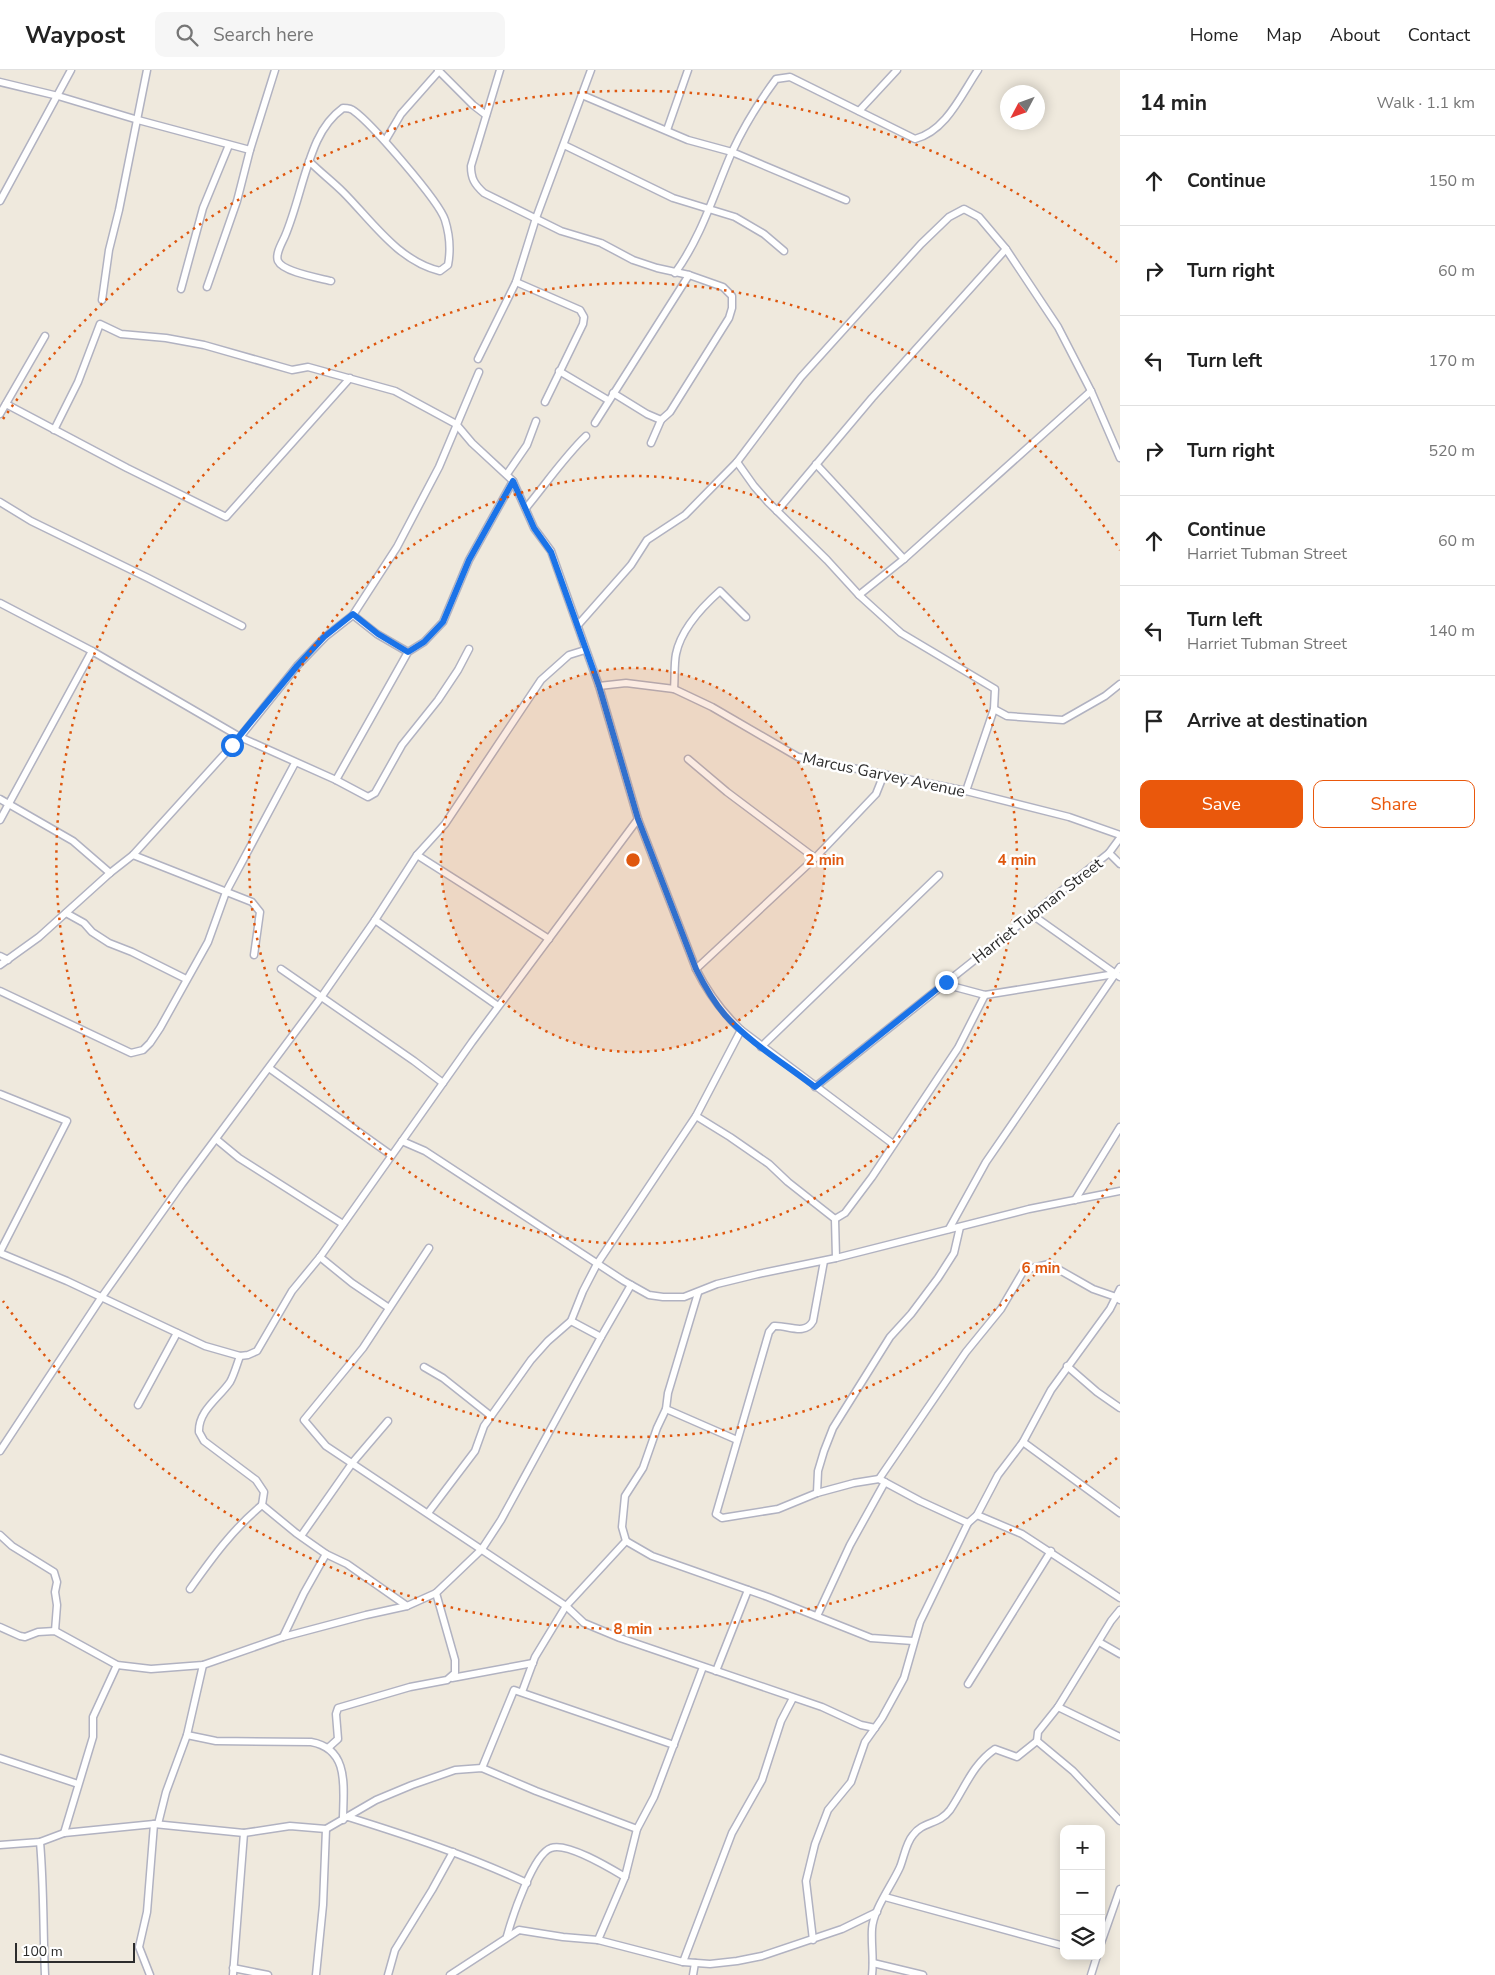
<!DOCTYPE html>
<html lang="en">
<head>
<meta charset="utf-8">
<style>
  body { margin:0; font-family:"Nunito Sans",sans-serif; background:#f6f6f6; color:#222 }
  .controls { position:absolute; right:15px; bottom:15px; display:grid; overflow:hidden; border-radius:10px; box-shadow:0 2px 12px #0003 }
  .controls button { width:45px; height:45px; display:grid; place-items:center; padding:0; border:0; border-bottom:1px solid #e0e0e0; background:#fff; color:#222; font:25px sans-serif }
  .compass { position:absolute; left:1000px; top:15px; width:45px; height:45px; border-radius:50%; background:#fff; box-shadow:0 2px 12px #0003; rotate:229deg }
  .scale { position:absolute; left:15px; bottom:12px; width:120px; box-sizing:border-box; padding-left:5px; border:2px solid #2c2c2c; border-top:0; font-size:14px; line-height:18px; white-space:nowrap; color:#2c2c2c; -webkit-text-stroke:4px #fff; paint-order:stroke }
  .stop { position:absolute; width:15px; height:15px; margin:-11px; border:4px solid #1a73e8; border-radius:50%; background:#fff }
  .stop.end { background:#1a73e8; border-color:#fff; box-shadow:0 1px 5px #0008 }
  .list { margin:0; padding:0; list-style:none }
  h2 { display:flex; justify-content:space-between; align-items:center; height:65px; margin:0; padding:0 20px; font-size:21px }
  h2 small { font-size:16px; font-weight:400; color:#767676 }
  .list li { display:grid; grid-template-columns:32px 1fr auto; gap:15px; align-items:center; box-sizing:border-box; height:90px; padding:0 20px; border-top:1px solid #e0e0e0 }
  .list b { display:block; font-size:19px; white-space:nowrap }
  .list p { margin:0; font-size:16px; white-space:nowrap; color:#767676 }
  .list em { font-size:16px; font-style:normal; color:#767676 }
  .actions { display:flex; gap:10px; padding:15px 20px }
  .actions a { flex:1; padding:11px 0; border:1px solid #ea580c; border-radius:10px; text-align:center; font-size:18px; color:#ea580c }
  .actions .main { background:#ea580c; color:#fff }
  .icon { flex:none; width:28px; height:28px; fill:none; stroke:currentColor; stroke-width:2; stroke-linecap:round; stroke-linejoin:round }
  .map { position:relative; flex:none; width:1120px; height:1905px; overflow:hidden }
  header { display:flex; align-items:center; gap:30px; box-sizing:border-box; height:70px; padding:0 25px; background:#fff; border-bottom:1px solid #e0e0e0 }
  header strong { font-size:24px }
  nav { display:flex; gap:28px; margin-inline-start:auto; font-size:18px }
  .search { width:350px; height:45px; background:#f6f6f6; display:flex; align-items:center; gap:12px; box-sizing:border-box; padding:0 18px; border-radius:10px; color:#767676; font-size:19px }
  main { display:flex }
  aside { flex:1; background:#fff }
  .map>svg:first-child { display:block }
</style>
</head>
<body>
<header>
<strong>Waypost</strong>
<div class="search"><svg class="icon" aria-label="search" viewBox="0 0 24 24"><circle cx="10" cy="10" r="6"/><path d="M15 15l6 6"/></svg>Search here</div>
<nav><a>Home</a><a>Map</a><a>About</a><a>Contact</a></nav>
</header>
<main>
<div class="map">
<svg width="1120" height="1905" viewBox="0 0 1120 1905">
  <rect width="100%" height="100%" fill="#efe9dd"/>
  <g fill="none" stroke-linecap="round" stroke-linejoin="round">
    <defs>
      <g id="minor">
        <path d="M438,0L473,35L486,45"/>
        <path d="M500,0L471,96C471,108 474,114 484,123L561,161L601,173L633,190L657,198L689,205L723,217L732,226V238L729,248L670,342L661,350L651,373"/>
        <path d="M0,12L58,26L138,50L250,80"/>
        <path d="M582,25L688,70L732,82L846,130"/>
        <path d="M859,41L897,0"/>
        <path d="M667,60L688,0"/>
        <path d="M385,71L401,44L439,1"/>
        <path d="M564,75L673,128L735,147L764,164L784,181"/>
        <path d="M309,91C320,102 333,112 343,122C372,151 398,191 440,201L448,195C451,179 450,166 445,150C439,131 371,53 354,41C351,38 347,38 343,38C332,46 323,58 317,71C303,102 298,135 285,166C282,173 275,184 278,191C283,202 319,208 331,211"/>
        <path d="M0,131L71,0"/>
        <path d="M675,203C702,166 714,123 732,82C744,56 759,32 776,9L790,7L915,69C946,61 961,25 978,0"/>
        <path d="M516,212L580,240L584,247L583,254L545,332"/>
        <path d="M207,217L237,131L250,80L275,0"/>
        <path d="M181,219L203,138L229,75"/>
        <path d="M102,230L109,180L119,140L147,0"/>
        <path d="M478,289L516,212L536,148L591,0"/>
        <path d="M559,301L608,330"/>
        <path d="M613,323L647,344L661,350"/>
        <path d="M6,334L127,398L226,447L350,308"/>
        <path d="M0,344L45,266"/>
        <path d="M595,353L689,205"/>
        <path d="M54,360L78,312L100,254L121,264L166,268L204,275L292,300L308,297L395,321L456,354L472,373L513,411L534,458L551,481L599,616L638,749L696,899C708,923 722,942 741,960L893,1074"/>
        <path d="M737,392L754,416L768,432L827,490L859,525L901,563L995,619L994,639L966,721"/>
        <path d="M816,394L904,489"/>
        <path d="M507,404L527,375L536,351"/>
        <path d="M0,432L31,451L148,508L242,556"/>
        <path d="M526,438C545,415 565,386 586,366"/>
        <path d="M777,441L872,328L1006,179"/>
        <path d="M859,525L904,489L1091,321"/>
        <path d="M0,533L92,581L240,667L336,710L368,727L375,723L402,675L438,630L458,600L469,579"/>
        <path d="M353,545L377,564L408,582"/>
        <path d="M578,555L631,495L647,470L685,445L737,392L801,307L921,174L949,147L964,139L979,147L1006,179L1058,257L1091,321L1120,388"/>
        <path d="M599,616L626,613L674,619L712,637L798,687L966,721L1069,747L1120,765"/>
        <path d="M674,619C675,607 674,594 676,584C681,559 702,537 720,521L746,547"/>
        <path d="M994,639L1007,646L1063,650L1105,626L1120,614"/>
        <path d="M688,689L727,722L815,788"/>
        <path d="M336,710L408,582L424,572L443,552L469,490L513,411"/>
        <path d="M0,729L73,771L110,803"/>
        <path d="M0,750L92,581"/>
        <path d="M1109,783L1120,794"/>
        <path d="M133,785L252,832L260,842L254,885"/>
        <path d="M417,785L549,869"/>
        <path d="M66,843L84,853L92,862L109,873L132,882L186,909"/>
        <path d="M1031,844L1120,907"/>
        <path d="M375,850L498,936"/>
        <path d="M0,886L8,890"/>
        <path d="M0,895L39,867L110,803L133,785L240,667L297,596L325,567L353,545L397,477L439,397L479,302"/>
        <path d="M281,899L414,991L443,1013"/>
        <path d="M696,899L815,788L876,724L884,704"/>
        <path d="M946,912L955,917L985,925L1115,904"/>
        <path d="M0,921L131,983L143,980L150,973L160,958L208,872L226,822L295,693"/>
        <path d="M761,977L939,805"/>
        <path d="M269,998L391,1085"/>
        <path d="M815,1017L1109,783L1120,768"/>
        <path d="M0,1024L67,1051L0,1182"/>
        <path d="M696,1046L730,1067L769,1094L788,1112L835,1149L836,1188"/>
        <path d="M216,1069L239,1088L343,1154"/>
        <path d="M402,1071L425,1081L624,1211L649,1225L663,1227H684L717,1214L758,1204L836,1188L1029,1139L1120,1121"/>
        <path d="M1075,1130L1120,1057"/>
        <path d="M835,1149L845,1143L872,1107L958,978L985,925"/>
        <path d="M949,1159L986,1092L1120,897"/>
        <path d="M429,1178L363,1278L304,1350L326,1376L566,1536L584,1553L620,1568L822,1637L861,1655L875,1658"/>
        <path d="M0,1183L67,1211L205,1276L240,1286L248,1285L257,1281L292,1221L320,1187L472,972L638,749"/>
        <path d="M320,1187L352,1213L389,1238"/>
        <path d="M824,1191L813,1251C805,1266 788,1255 774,1256L769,1262L716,1444L722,1448L778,1439L817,1423L854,1413L879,1409L920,1431L968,1453"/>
        <path d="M571,1251L601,1267"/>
        <path d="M240,1286C237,1294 234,1305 230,1312C219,1328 198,1341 199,1362L204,1371L256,1410L264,1422L262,1435L296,1463L326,1484L347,1494L407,1536"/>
        <path d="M1067,1296L1097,1322L1120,1338"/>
        <path d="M424,1297L443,1308L491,1346"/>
        <path d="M138,1335L177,1263"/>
        <path d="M666,1339L737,1370"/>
        <path d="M1023,1372L1120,1443"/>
        <path d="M0,1381L101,1228L182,1114L322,926L375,850L417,785L445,754L541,610L569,585L585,580"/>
        <path d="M879,1409L966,1282L1001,1239L1024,1200L1049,1194L1093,1219L1116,1227L1120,1230"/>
        <path d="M817,1423L818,1401L824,1381L833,1358L890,1267L911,1244L938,1208L954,1183L960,1157"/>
        <path d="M428,1443L475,1381L484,1356L531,1290L548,1271L571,1251L583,1221L597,1194L696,1046L741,960"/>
        <path d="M977,1445L1022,1464L1120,1528"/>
        <path d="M0,1465L12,1476L54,1502L57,1512L55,1522L57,1535L55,1561"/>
        <path d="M301,1466L353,1392L388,1351"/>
        <path d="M626,1471L652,1486L768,1527L871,1568L913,1571"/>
        <path d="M190,1519C212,1488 233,1459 262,1435"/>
        <path d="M817,1546L850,1475L885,1412"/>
        <path d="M0,1557L20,1566L25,1567L38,1562L55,1561L117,1595L151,1599L203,1595L283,1567L366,1545L407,1536L436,1523L482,1479L501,1450L601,1267L631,1215"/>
        <path d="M283,1567L304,1523L326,1484"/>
        <path d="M1099,1572L1120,1584"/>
        <path d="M716,1601L748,1520"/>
        <path d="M452,1608L533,1593"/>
        <path d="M968,1614L1051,1481"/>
        <path d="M522,1622L535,1587L566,1536L626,1471L622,1457L625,1426L643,1398L657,1358L666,1339L668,1323L698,1223"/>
        <path d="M1058,1637L1120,1667"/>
        <path d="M187,1665L216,1671L311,1672C351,1679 343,1720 343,1750"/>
        <path d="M1037,1671L1038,1662L1058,1637L1111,1551L1120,1540"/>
        <path d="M328,1678L338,1669L336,1644L338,1638L410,1617L447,1610L455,1603V1590L436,1523"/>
        <path d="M0,1688L78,1714"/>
        <path d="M482,1698L514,1620L674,1675"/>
        <path d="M348,1747C409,1766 469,1786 527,1813"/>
        <path d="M158,1754L166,1722L187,1665L203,1595"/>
        <path d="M64,1763L93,1667V1647L117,1595"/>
        <path d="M40,1772C44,1817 43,1861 45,1905"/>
        <path d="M0,1775L40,1772L64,1763L154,1754L244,1763L290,1756L326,1759L376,1730L412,1715L455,1700L482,1698L536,1721L637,1759"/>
        <path d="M885,1827L1064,1876"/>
        <path d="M507,1866C512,1848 533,1784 551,1778C567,1772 610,1798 625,1807"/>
        <path d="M598,1870L625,1807L637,1759L654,1727L703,1597"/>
        <path d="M813,1870L806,1811L815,1774L828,1740L851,1712L865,1672L882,1648L904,1608L920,1552L968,1453L977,1445L998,1405L1023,1372L1051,1320L1110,1239L1120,1219"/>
        <path d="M1101,1873L1120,1819"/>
        <path d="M683,1892L732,1763L762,1710L781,1651L793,1628"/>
        <path d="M873,1893L923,1905"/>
        <path d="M233,1898L268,1905"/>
        <path d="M150,1905L139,1877L147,1842L154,1754"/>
        <path d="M233,1905L244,1763"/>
        <path d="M316,1905L323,1835L326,1759"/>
        <path d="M388,1905L395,1880L432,1820L453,1782"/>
        <path d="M450,1905L519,1860L563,1867L598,1870L683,1892L710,1894L737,1891L762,1886L842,1859L877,1842"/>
        <path d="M693,1905L695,1893"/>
        <path d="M872,1905C874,1890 871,1874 872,1859C873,1840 892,1815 900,1797C904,1787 906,1773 913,1765C923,1751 939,1755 950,1740C965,1718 972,1695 995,1679L1017,1687L1037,1671L1073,1701L1120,1751"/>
        <path d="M1091,1905L1097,1886"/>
      </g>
    </defs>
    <use href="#minor" stroke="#b1b2c1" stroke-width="9"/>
    <use href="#minor" stroke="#fff" stroke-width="6"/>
  </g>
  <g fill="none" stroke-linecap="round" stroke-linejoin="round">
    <path stroke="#1a73e8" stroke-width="6" d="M232,675L297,596L324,567L353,544L378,564L408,582L424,572L443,552L469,490L513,411L534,458L551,482L599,616L638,749L696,899C704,915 713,931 725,945C750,973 785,994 815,1017L946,912"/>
  </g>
  <circle cx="633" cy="790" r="192" fill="#df570e" fill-opacity=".12"/>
  <g fill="none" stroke="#df570e" stroke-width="2.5" stroke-dasharray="2.5 5">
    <circle cx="633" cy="790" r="192"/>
    <circle cx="633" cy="790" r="384"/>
    <path d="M1120 1100A577 577 0 1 1 1120 480"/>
    <path d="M1117 1388A769 769 0 0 1 3 1231M3 349A769 769 0 0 1 1117 192"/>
  </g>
  <g text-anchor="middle" stroke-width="5" stroke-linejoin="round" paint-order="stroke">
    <g font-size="16" fill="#2c2c2c" stroke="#fff">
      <text transform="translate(884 704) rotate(12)" y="6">Marcus Garvey Avenue</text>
      <text transform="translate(1037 840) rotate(-38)" y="6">Harriet Tubman Street</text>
    </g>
  </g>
  <circle cx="633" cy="790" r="8" fill="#df570e" stroke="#fff" stroke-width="2.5"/>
  <g font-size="15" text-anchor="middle" font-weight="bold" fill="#df570e" stroke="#fff" stroke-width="5" stroke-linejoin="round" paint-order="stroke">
    <text x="825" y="795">2 min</text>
    <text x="1017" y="795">4 min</text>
    <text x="1041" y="1203">6 min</text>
    <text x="633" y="1564">8 min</text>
  </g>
</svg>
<div class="controls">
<button>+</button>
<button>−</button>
<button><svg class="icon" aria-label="layers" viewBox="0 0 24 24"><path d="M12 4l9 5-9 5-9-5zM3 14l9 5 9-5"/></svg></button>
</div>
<svg class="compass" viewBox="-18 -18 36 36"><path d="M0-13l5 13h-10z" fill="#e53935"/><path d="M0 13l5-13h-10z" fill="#767676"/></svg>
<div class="scale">100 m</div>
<div class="stop" style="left:232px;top:675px"></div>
<div class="stop end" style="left:946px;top:912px"></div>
</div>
<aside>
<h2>14 min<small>Walk · 1.1 km</small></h2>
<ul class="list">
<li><svg class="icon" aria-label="ahead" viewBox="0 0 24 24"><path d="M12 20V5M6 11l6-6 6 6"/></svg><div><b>Continue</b></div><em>150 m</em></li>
<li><svg class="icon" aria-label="right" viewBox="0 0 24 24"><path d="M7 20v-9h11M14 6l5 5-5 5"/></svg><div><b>Turn right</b></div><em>60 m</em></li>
<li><svg class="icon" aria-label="left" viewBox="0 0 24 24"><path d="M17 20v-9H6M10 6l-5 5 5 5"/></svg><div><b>Turn left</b></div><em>170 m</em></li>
<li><svg class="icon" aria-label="right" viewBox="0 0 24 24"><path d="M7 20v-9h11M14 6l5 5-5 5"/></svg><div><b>Turn right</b></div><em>520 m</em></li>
<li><svg class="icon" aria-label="ahead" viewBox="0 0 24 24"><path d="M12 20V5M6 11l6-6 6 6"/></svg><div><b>Continue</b><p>Harriet Tubman Street</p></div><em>60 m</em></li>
<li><svg class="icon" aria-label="left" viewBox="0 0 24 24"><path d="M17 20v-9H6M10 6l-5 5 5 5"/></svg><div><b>Turn left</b><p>Harriet Tubman Street</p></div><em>140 m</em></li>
<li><svg class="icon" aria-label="arrive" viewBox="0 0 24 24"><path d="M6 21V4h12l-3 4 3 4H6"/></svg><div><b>Arrive at destination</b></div></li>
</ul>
<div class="actions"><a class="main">Save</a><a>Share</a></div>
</aside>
</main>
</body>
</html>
